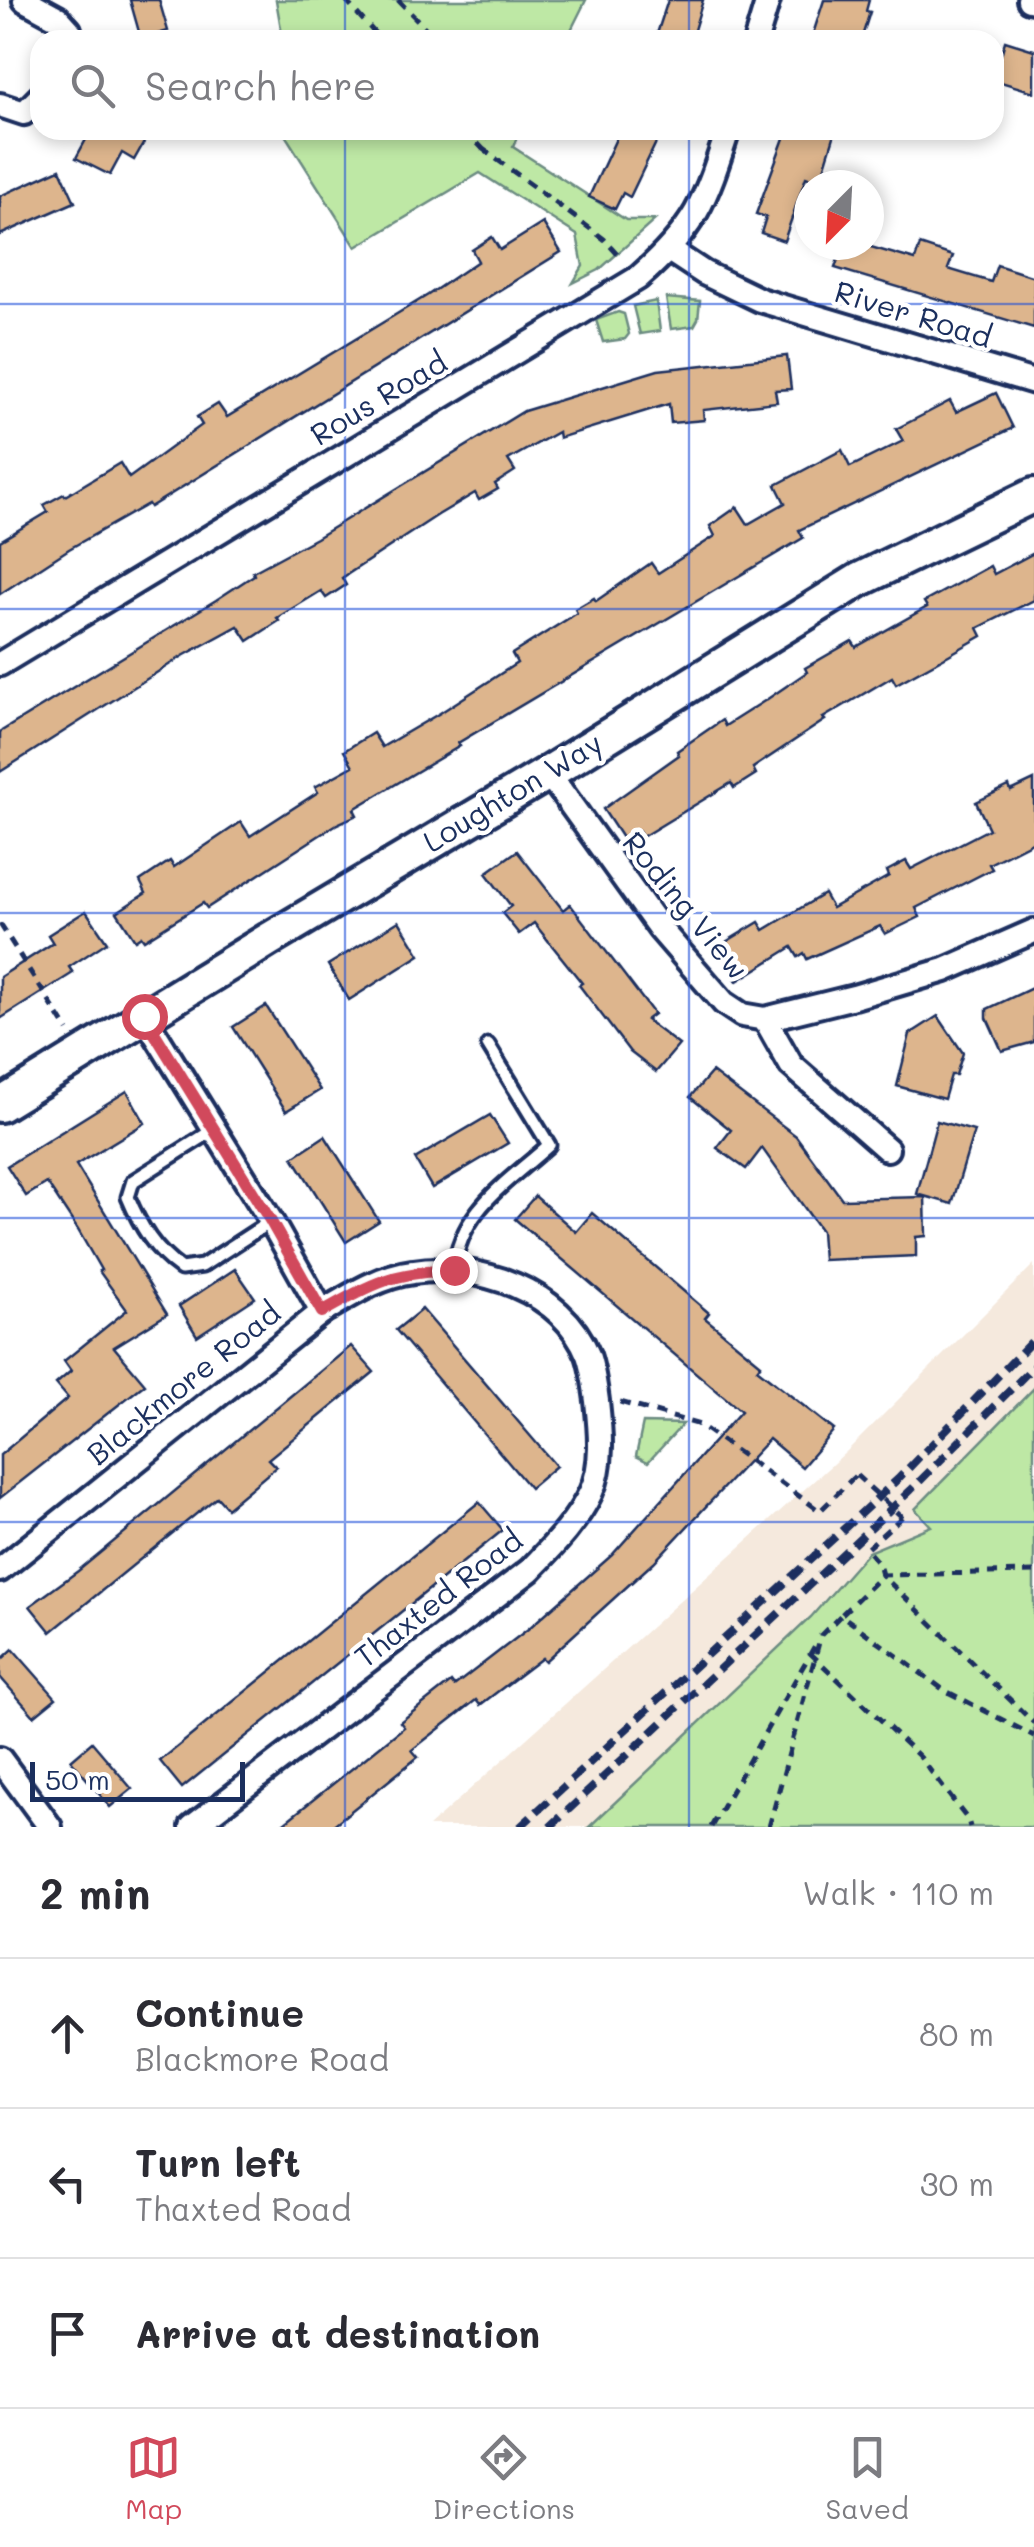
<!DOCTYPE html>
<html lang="en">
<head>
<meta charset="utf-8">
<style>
  body { margin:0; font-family:Mali,sans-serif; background:#f2f2f3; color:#2b2b33 }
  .compass { position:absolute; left:794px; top:170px; width:90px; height:90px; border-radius:50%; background:#fff; box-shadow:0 5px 15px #0003; rotate:204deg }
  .scale { position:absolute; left:30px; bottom:25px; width:215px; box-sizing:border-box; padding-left:10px; border:5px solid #1b2f5e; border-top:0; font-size:28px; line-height:35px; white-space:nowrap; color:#1b2f5e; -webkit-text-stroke:8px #fff; paint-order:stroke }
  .stop { position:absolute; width:30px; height:30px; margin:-22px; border:8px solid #d1495b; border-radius:50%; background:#fff }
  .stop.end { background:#d1495b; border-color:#fff; box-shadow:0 2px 10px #0008 }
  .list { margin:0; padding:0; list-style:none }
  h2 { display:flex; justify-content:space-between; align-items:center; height:130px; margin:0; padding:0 40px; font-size:42px }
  h2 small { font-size:32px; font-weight:400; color:#7c7c81 }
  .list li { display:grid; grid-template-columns:65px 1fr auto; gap:30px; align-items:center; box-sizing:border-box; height:150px; padding:0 40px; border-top:2px solid #e1e1e2 }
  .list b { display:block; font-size:38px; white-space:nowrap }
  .list p { margin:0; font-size:32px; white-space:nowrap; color:#7c7c81 }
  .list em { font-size:32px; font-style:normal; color:#7c7c81 }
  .icon { flex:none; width:55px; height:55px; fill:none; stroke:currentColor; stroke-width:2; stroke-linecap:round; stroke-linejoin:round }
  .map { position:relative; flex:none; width:1034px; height:1827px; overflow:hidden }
  .search { position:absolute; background:#fff; box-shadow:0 5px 15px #0003; left:30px; right:30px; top:30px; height:110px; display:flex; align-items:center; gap:25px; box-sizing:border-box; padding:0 35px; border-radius:30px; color:#7c7c81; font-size:38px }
  .sheet { height:580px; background:#fff }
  nav { display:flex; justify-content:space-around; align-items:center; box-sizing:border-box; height:140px; border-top:2px solid #e1e1e2; background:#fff; font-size:28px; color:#7c7c81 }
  nav a { display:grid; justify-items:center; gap:5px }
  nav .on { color:#d1495b }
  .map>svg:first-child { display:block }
</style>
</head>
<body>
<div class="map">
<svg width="1034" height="1827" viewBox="0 0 1034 1827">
  <rect width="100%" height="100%" fill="#fff"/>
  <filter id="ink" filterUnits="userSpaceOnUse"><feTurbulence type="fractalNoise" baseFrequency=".01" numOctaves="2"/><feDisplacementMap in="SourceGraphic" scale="20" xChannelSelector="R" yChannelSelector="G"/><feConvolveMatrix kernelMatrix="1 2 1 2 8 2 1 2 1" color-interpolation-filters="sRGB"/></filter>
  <g filter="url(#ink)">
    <path fill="#f5e9dd" d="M1034,1264V1464L932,1526L868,1552L811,1617L589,1827H428L846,1452Z"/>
    <g fill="#bee8a5" stroke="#6c8c82" stroke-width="2.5">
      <path d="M276,0H586L566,40H283Z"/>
      <path d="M282,130H520L513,147L626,220H655L599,270L573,283L583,266L577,235L480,173L356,247Z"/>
      <path d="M666,298L700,301L698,319L694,326L671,329Z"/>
      <path d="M656,301L660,331L640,334L633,306Z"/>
      <path d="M618,312L624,314L629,334L625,339L603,342L596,320Z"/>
      <path d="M1034,1388V1827H589L811,1617L868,1552L931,1526L915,1509Z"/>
      <path d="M643,1423L683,1424L648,1462L636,1456Z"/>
    </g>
    <g fill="#ddb58d" stroke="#1b2f5e" stroke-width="2.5">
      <path d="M130,0H159L168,31L141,39Z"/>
      <path d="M668,0H703L691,40H655Z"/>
      <path d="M824,0H869L866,11L870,12L861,40H811Z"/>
      <path d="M1005,41L1034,50V92L994,80Z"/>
      <path d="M82,130H134L147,137L134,160L122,153L110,175L76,158L89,134Z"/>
      <path d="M620,130H662L630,197L623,193L615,209L589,197Z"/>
      <path d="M787,130H836L820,182L806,177L784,241L761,233L766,217L756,214Z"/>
      <path d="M60,169L75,202L0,235V196Z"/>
      <path d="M543,223L561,252L150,507L148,504L69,549L0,594V541L48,512L44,505L64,494L65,496L120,463L129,478L202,425L197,417L218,404L227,417L428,295L478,261L472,250L492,237L500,250Z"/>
      <path d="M843,245H864L915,260L920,245L953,256L948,269L991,282L997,265L1034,277V328L835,268Z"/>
      <path d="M787,356L791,389L775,390L777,402L703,410L704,420L671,423L669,404L559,438L558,432L508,460L515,471L495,484L498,489L479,500L475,493L438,515L342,578L346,585L326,598L321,591L277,618L279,621L248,641L238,626L183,656L0,772V732L216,600L254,575L253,572L316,538L524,411L658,370Z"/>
      <path d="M996,393L1013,428L799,530L803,538L458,743L460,746L354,809L357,815L337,824L207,908L203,903L144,940L141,936L135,940L117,912L146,893L140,881L170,861L174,867L241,822L250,836L318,792L315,787L353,766L344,751L373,733L382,747L440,713L517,663L512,654L577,613L575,609L594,598L596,601L651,563L658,573L715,536L710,526L737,507L748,524L785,503L776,485L842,450L850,467L903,441L896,429L929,412L950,401L956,412Z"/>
      <path d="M1034,553V600L978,628L982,636L947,656L896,684L892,677L823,718L825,720L753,768L756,774L734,788L731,783L642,837L639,831L624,841L603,809L679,755L677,751L722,720L725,726L766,700L807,672L805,668L852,641L856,647L927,607L924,602L990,566L994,574Z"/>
      <path d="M1034,780V841L989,864L992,869L916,908L920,917L885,934L880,926L807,959L804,953L798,957L792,947L737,981L716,948L759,922L764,930L824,894L832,908L889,876L887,871L906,861L911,869L989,829L976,802L1009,786L1011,791Z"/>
      <path d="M517,851L563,910L570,904L654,1014L646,1020L679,1045L656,1072L630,1052L579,985L582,983L534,923L519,934L502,913L511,906L486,873Z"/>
      <path d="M86,911L107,942L69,967L73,973L0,1019V977L53,943L48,935Z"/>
      <path d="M399,921L420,955L349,1000L328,965Z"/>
      <path d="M1034,987V1042L1002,1051L987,1018V1009Z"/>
      <path d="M266,1006L320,1090L286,1111L233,1027Z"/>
      <path d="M938,1016L963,1053L956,1075H951L944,1099L897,1086L910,1034Z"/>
      <path d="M712,1072L796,1136L842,1199L925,1197L926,1236L916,1237V1256L823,1260L821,1231L762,1148L746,1169L717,1148L731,1130L690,1097Z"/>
      <path d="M127,1091L145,1123L76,1165L167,1314L114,1347L145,1384L0,1498V1455L68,1398L56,1384L71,1371L64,1361L127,1310L99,1271L101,1270L78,1230L47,1183L26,1196L7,1166Z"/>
      <path d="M490,1115L508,1143L432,1188L415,1159Z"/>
      <path d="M937,1121L974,1131L952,1204L917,1194Z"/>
      <path d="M325,1136L379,1221L346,1242L293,1157Z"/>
      <path d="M535,1196L576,1232L592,1213L709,1313L705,1318L761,1364L757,1369L834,1430L802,1467L769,1439L654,1562L545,1661L542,1658L480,1705L476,1700L412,1750L418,1757L331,1827H279L404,1727L400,1722L451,1682L454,1686L528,1629L612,1555L741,1411L515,1219Z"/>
      <path d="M235,1269L255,1298L197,1336L179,1306Z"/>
      <path d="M422,1309L556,1466L530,1488L396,1330Z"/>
      <path d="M351,1346L374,1372L268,1459L276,1467L227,1508L217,1497L51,1632L30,1606L78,1571Z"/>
      <path d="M479,1502L503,1530L182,1788L160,1761Z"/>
      <path d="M13,1649L56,1698L34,1716L0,1677V1661Z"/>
      <path d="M92,1742L132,1789L110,1807L71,1760Z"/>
    </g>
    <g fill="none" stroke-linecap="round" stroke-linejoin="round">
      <defs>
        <g id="lane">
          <path d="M215,1129L133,1181L128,1197C140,1226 155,1251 181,1269L202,1266L271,1221"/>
          <path d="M454,1270C460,1210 506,1184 549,1145L488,1045"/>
        </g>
        <g id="street">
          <path d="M25,0L58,18L69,30L68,40"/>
          <path d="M1029,0L1034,1"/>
          <path d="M756,40L768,0"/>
          <path d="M0,105L24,113L40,97"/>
          <path d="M669,250L704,273L760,300L1034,382"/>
          <path d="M0,664L638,278C696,227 705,202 728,130"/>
          <path d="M548,773L660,929L724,1003L742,1015L765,1019L854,997L945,970L1034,931"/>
          <path d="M765,1019L791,1065L887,1149"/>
          <path d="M0,1570L322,1312L271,1221L144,1016"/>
          <path d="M0,1759L50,1827"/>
          <path d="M192,1827L530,1570C553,1546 577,1522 591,1492C604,1465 600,1429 597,1401C595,1387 593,1369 588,1355C562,1290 478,1262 413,1272C380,1276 351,1295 322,1312"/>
        </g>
        <path id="secondary" d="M0,1105L268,940L548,773L859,580L1034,495"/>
      </defs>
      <use href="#lane" stroke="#1b2f5e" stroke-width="19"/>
      <use href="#street" stroke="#1b2f5e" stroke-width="30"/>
      <use href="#secondary" stroke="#1b2f5e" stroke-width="40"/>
      <g stroke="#1b2f5e" stroke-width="5" stroke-dasharray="10 8" stroke-linecap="butt">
        <path d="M345,0L381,40"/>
        <path d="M398,0L437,40"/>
        <path d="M465,130L483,149"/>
        <path d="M487,130L483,149L604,239L622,259"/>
        <path d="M0,924L68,1031"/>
        <path d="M620,1402L700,1425L820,1511L856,1475"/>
        <path d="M902,1517L866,1549L879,1564L882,1575L1034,1723"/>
        <path d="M1034,1572L882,1575L841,1615L944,1690L1034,1736"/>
        <path d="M810,1653L920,1757L968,1820L970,1827"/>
        <path d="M711,1827L817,1642"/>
        <path d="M769,1827L821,1635L841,1615"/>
      </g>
      <use href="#lane" stroke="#fff" stroke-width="11"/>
      <use href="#street" stroke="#fff" stroke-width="22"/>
      <use href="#secondary" stroke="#fff" stroke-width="32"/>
      <g stroke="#1b2f5e" stroke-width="8" stroke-dasharray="15 8" stroke-linecap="butt">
        <path d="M520,1827L898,1479L1034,1339"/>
        <path d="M550,1827L911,1490L1034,1366"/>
      </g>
      <path stroke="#1b2f5e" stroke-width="5" stroke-dasharray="10 8" stroke-linecap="butt" d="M856,1475L902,1517"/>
    </g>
  </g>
  <g fill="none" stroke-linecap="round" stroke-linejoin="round" filter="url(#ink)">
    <path stroke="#d1495b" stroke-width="12" d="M144,1016L270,1220L322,1312C374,1282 394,1272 454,1270"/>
  </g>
  <path fill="none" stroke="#1d4ed8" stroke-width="2.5" stroke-opacity="0.55" d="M345,0V40M689,0V40M345,130V1827M689,130V1827M0,304H1034M0,609H1034M0,913H1034M0,1218H1034M0,1522H1034"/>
  <g text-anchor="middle" stroke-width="9" stroke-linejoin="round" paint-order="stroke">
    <g font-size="30" fill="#1b2f5e" stroke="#fff">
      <text transform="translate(913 315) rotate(17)" y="10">River Road</text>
      <text transform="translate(379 399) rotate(-31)" y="10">Rous Road</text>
      <text transform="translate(513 793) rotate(-31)" y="10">Loughton Way</text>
      <text transform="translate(685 906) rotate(51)" y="10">Roding View</text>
      <text transform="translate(184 1384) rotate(-39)" y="10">Blackmore Road</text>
      <text transform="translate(439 1599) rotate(-38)" y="10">Thaxted Road</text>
    </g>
  </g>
</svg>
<svg class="compass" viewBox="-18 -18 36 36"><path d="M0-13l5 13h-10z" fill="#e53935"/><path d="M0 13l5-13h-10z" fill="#7c7c81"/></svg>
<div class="scale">50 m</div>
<div class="stop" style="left:144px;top:1016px"></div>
<div class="stop end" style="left:454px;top:1270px"></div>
<div class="search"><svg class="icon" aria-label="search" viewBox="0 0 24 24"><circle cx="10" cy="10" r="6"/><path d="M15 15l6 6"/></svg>Search here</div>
</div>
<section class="sheet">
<h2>2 min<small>Walk · 110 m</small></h2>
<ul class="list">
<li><svg class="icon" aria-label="ahead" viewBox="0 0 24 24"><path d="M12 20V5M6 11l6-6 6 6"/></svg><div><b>Continue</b><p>Blackmore Road</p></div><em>80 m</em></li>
<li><svg class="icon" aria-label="left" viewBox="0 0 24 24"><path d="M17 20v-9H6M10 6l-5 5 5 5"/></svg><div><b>Turn left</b><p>Thaxted Road</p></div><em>30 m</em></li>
<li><svg class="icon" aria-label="arrive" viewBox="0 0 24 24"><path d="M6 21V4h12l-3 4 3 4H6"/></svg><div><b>Arrive at destination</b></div></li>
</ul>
</section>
<nav>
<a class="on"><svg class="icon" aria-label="map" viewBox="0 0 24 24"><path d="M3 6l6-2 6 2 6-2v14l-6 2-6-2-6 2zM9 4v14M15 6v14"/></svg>Map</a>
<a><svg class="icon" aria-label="directions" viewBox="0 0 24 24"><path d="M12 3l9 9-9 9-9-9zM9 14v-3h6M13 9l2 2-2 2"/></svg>Directions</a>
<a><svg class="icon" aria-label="saved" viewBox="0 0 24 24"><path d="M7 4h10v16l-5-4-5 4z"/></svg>Saved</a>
</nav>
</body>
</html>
